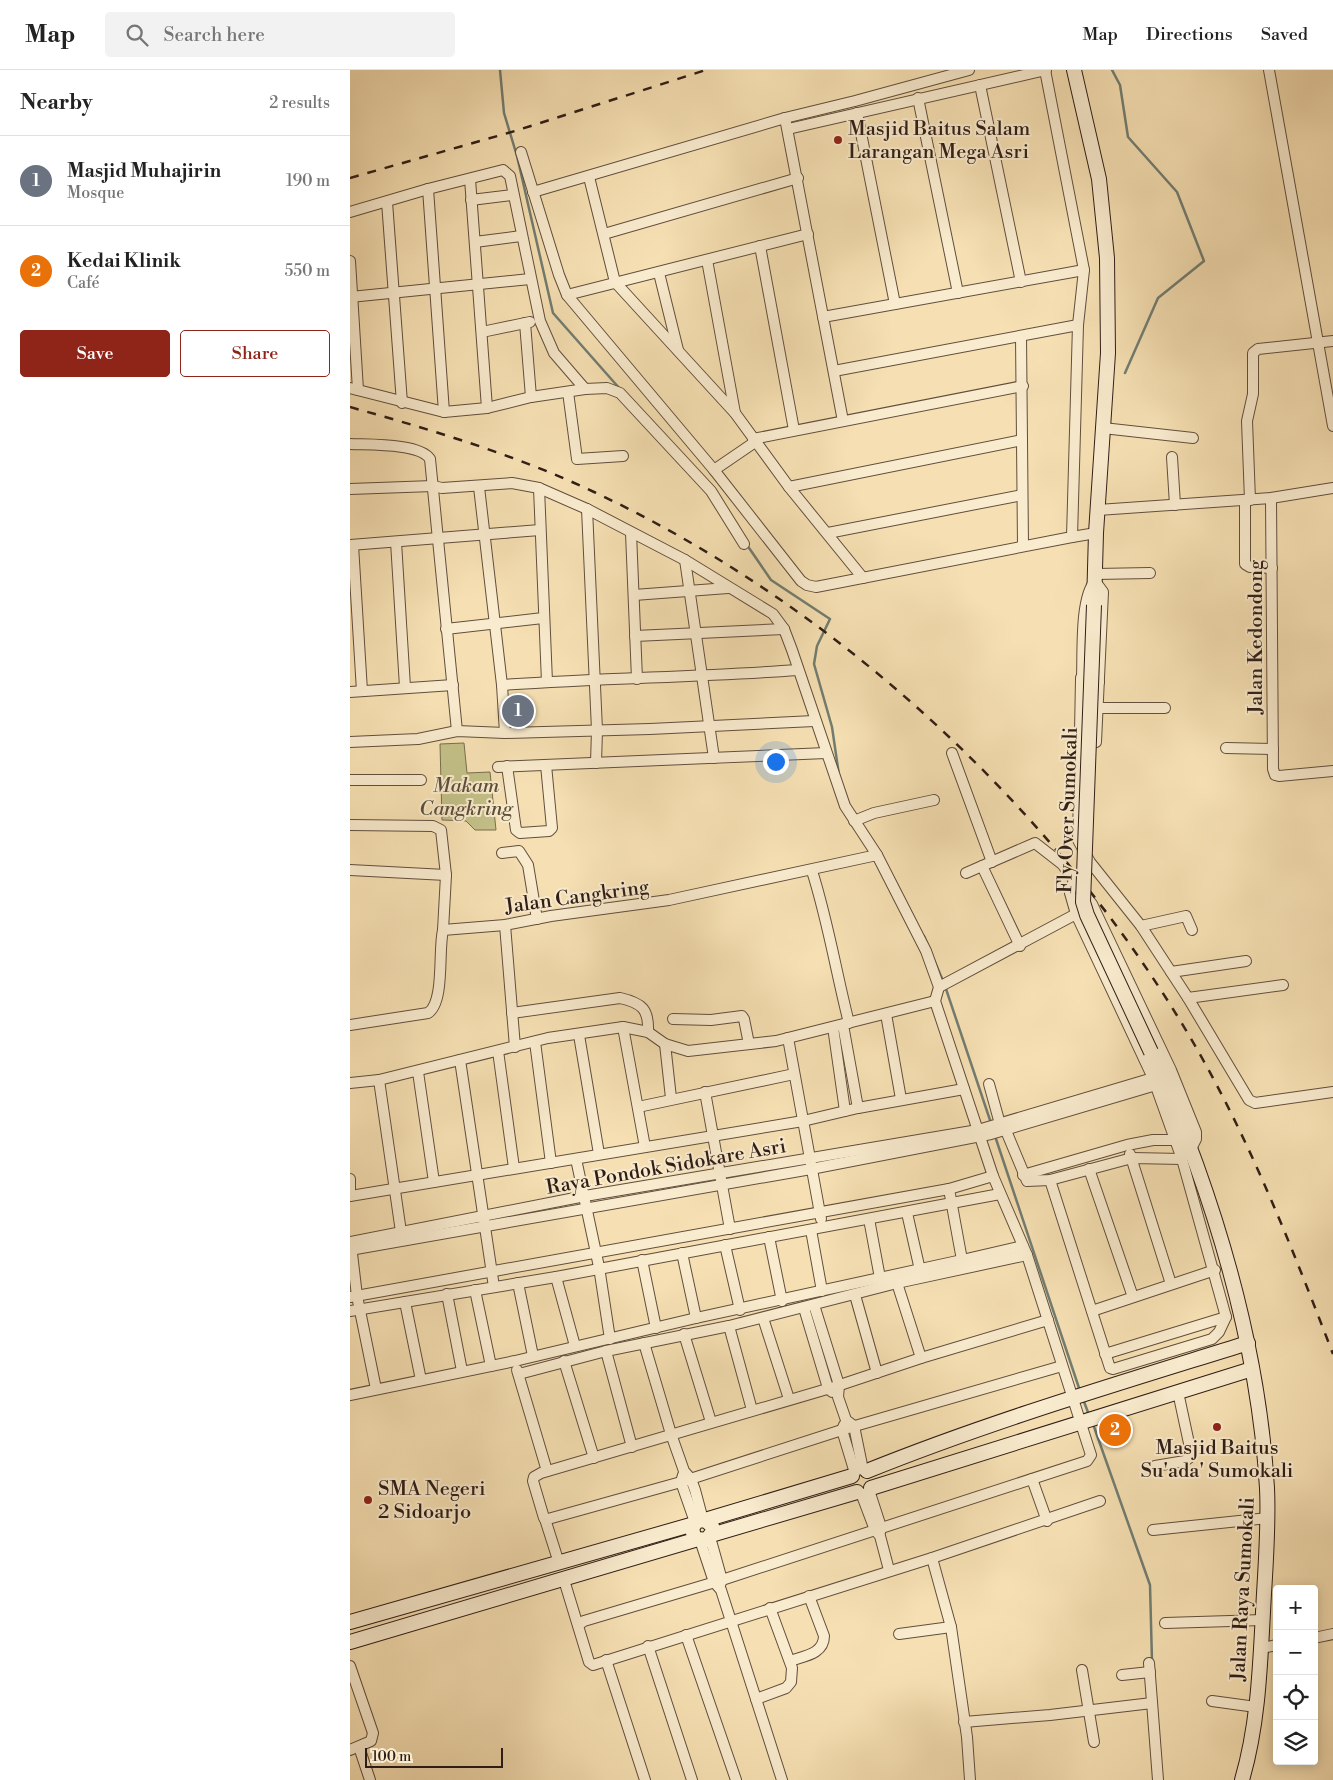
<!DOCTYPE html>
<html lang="en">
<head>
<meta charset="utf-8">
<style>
  body { margin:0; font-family:"Libre Bodoni",serif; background:#f2f2f2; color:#222 }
  .controls { position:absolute; right:15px; bottom:15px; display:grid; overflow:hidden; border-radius:5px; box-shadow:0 2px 12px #0003 }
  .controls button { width:45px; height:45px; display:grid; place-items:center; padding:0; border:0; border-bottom:1px solid #e0e0e0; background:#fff; color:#222; font:25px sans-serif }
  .scale { position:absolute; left:15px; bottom:12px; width:138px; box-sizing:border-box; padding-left:5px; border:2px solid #2f1d16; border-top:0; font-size:14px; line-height:18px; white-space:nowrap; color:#2f1d16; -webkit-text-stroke:4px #f9ebce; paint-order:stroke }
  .you { position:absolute; left:425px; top:691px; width:18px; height:18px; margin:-12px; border:4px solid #fff; border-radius:50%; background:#1a73e8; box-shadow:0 0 0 8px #1a73e833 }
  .badge { display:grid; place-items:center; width:32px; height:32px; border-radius:50%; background:#8f2418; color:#fff; font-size:16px; font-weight:700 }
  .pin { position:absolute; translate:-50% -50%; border:2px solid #fff; box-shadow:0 1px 5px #0006 }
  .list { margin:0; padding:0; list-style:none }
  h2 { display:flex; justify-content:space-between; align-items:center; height:65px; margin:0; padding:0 20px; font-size:21px }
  h2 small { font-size:16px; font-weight:400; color:#767676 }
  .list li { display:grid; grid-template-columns:32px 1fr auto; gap:15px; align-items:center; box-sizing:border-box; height:90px; padding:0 20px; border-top:1px solid #e0e0e0 }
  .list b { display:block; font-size:19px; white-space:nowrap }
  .list p { margin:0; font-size:16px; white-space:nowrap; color:#767676 }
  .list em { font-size:16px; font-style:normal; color:#767676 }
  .actions { display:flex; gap:10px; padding:15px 20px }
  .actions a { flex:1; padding:11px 0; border:1px solid #8f2418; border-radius:5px; text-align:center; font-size:18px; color:#8f2418 }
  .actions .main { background:#8f2418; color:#fff }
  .icon { flex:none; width:28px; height:28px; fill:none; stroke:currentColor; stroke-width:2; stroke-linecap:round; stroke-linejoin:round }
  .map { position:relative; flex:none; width:983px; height:1710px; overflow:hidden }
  header { display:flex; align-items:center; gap:30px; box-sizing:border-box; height:70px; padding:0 25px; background:#fff; border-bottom:1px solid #e0e0e0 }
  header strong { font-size:24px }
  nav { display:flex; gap:28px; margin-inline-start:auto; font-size:18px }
  .search { width:350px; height:45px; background:#f2f2f2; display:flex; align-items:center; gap:12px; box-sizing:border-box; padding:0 18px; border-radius:5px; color:#767676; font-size:19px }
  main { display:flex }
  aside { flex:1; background:#fff }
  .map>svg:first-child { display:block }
</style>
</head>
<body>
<header>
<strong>Map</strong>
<div class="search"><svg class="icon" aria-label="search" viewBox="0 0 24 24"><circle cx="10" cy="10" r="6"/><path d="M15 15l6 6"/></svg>Search here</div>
<nav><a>Map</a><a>Directions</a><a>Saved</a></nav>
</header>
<main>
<aside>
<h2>Nearby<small>2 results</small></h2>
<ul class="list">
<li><span class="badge" style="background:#6b7280">1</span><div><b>Masjid Muhajirin</b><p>Mosque</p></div><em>190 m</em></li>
<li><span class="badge" style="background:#e8710a">2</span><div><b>Kedai Klinik</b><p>Café</p></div><em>550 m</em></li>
</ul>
<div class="actions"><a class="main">Save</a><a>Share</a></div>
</aside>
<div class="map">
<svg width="983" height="1710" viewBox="0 0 983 1710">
  <rect width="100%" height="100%" fill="#f6e0b3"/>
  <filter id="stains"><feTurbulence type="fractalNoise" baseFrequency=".004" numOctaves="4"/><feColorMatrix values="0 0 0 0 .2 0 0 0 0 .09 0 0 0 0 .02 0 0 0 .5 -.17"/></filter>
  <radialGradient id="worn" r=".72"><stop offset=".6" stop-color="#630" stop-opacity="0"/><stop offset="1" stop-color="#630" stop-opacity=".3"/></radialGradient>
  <path fill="#c3c088" stroke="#796e4f" d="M114,673L117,703L140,702L146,760H125L116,751L92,750L90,674Z"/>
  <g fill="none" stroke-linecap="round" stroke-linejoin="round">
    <g stroke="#717d72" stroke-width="2.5">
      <path d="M150,0L154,43L167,86L203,243L270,319"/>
      <path d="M762,0L770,15L778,67L827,122L854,191L808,228L775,303"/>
      <path d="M397,475L421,510L480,549L467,576L464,594L482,657L489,705"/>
      <path d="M574,866L593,911"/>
      <path d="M595,916L641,1053"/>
      <path d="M645,1066L730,1321"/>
      <path d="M733,1329L739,1345"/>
      <path d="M743,1354L800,1515L802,1591"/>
    </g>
    <defs>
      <g id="street">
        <path d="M919,0L983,356"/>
        <path d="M630,15L671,212"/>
        <path d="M568,28L608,223"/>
        <path d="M507,43L545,234"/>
        <path d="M435,48L493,351"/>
        <path d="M438,59L696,0"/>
        <path d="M171,82L209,205L217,225L364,400L451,511L457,515L466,517L722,467L728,255L734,200L695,0"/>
        <path d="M239,107L265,212L385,343L439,417L513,508"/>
        <path d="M120,109L137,338"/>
        <path d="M78,119L94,342"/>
        <path d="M183,122L435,48L505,31L619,0"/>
        <path d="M121,130L162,125"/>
        <path d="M37,132L52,333"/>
        <path d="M0,142L78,119L153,100L160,106L190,251L204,283L235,319L257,318L270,323L361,421L394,474"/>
        <path d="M254,164L448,108"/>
        <path d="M125,172L171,166"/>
        <path d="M410,176L444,360"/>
        <path d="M357,190L385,343"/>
        <path d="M0,191L8,320"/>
        <path d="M309,203L328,280"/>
        <path d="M217,225L458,164"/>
        <path d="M0,227L180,209"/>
        <path d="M473,247L734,200"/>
        <path d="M175,253L181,327"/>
        <path d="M132,262L180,252"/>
        <path d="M671,266L673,476"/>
        <path d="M484,301L728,255"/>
        <path d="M0,318L94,342L137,338L181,327L235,319"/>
        <path d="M218,322L227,389L273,386"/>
        <path d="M753,358L843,368"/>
        <path d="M403,369L673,316"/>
        <path d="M0,374C18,375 70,373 80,389L107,661"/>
        <path d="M822,387L825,435"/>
        <path d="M364,400L405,372"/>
        <path d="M129,417L152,615L155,663"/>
        <path d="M439,417L672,370"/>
        <path d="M189,418L197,612"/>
        <path d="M0,419L83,416L92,418L162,413L189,418L237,439L335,490L423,544L434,559L442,580L495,736L527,785L576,881L589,917L585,931L643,1106L677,1185L741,1385L737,1391L372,1510L234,1551L228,1555"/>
        <path d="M921,428L923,699L925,705L929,706L983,701"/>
        <path d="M895,430V494L900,497L922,498"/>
        <path d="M900,430L897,351L903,324V283L908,279L983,271"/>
        <path d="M237,439L247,660L246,693"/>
        <path d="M748,440L921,428L983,418"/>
        <path d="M281,463L287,609"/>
        <path d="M478,463L672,425"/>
        <path d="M722,467L746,463"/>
        <path d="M46,472L55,617"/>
        <path d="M0,475L190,460"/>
        <path d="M3,475L12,621"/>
        <path d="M335,490L364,688"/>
        <path d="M746,504L800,503"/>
        <path d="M284,525L378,518"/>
        <path d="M96,559L193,548"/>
        <path d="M285,566L434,559"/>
        <path d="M732,607C733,582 730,528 745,511L753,522L746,672"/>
        <path d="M749,612L745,606L731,608L728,770L740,792L791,856L838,928L899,1030L905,1033L983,1022"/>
        <path d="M152,615C251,608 349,607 448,600"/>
        <path d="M0,622L103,615"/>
        <path d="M748,638H815"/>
        <path d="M0,672L68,669L107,661L155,663L300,659L464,651"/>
        <path d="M876,678L923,679"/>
        <path d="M602,683L642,792"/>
        <path d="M157,696L166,760L170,763L199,761L202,758L196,695"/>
        <path d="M148,697L476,683"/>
        <path d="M0,710H71"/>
        <path d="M504,751L524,743L584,730"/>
        <path d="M0,755L83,756L91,760L96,805L93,860"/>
        <path d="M152,783L169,781L178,795L187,849"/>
        <path d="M0,800L96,805"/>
        <path d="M462,801C478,851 486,902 499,953"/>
        <path d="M616,803L632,796"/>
        <path d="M155,855L165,977"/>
        <path d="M791,856L836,846L842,860"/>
        <path d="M670,876L632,796L685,773L712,794L724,810"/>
        <path d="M821,902L896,891"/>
        <path d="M589,917L726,844"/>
        <path d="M838,928L933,915"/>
        <path d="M162,943L270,928C292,933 299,939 298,962"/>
        <path d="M536,944L551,1029"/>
        <path d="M323,949L361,950L392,946L394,949L399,974"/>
        <path d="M0,955L78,943C95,932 88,880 93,860L155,855L201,846L319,830L527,785"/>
        <path d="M493,955L508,1038"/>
        <path d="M273,957L295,1077"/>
        <path d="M483,957L495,1041"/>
        <path d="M229,965L249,1084"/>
        <path d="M438,968L471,1149"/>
        <path d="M185,972L201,1093"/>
        <path d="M315,974L321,1028"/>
        <path d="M148,981L164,1098"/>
        <path d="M110,990L144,1217"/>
        <path d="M68,1002L84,1112"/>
        <path d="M29,1010L51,1162"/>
        <path d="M0,1013L29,1010L198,968L273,957L298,962L315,974L338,981L426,971L585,931"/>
        <path d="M639,1014L650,1054"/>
        <path d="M355,1022L380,1159"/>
        <path d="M288,1037L444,1004"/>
        <path d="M654,1056L677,1111L700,1110L782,1088L832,1089"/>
        <path d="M780,1084L821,1214"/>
        <path d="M226,1089L249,1197L260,1269"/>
        <path d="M739,1099L783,1227"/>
        <path d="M673,1105L777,1075L803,1070H832"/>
        <path d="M0,1109V1126"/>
        <path d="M700,1110L760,1298L763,1299L862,1269L869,1262L876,1247L832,1089L803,1008L726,844L720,823L724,810L742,834L821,1000L846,1062V1069L842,1077"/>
        <path d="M0,1126L453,1051L508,1038L614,1019"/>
        <path d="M557,1143L570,1200"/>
        <path d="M519,1149L530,1208"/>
        <path d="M461,1160L472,1221"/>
        <path d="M419,1167L432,1231"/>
        <path d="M0,1172L235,1126L628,1060L803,1008"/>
        <path d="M1,1175L7,1226L26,1319"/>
        <path d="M375,1175L390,1240"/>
        <path d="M0,1180L461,1099L641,1064L806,1015"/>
        <path d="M332,1183L346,1248"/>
        <path d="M292,1190L306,1258"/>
        <path d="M612,1190L673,1176"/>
        <path d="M206,1207L225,1276"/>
        <path d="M168,1213L183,1286"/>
        <path d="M547,1213L571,1288L484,1317L191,1403L184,1407L183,1411L194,1448L198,1449L331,1412L498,1358L712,1296"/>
        <path d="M125,1220L141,1296"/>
        <path d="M97,1224L112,1301"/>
        <path d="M505,1225L527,1303"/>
        <path d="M0,1227L599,1119L643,1106"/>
        <path d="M55,1232L71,1310"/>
        <path d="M464,1235L489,1315L488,1327L496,1350L504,1356L513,1400"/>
        <path d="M454,1238L478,1318L482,1322"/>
        <path d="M0,1241L206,1207L650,1124"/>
        <path d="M742,1241L865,1200"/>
        <path d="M413,1248L439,1329"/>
        <path d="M379,1256L402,1340"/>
        <path d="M334,1264L361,1352"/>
        <path d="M294,1273L321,1364L334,1401L341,1409L345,1420L353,1450"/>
        <path d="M256,1281L282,1377"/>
        <path d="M755,1284L876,1247"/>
        <path d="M571,1288L698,1250"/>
        <path d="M214,1291L244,1388"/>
        <path d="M167,1300L197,1401"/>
        <path d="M169,1304L256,1281L379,1256L547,1213L677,1185"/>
        <path d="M0,1325L165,1291L346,1248L612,1190L599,1119"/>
        <path d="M494,1355L492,1360L505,1403"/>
        <path d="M805,1396L835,1391L839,1388L840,1378L828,1322"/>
        <path d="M333,1405L331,1412L345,1452"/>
        <path d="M682,1409L697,1451"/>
        <path d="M519,1420L531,1457L530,1462"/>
        <path d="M511,1423L525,1460L530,1466L539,1500"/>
        <path d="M195,1449L209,1493"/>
        <path d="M803,1460L918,1448"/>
        <path d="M360,1467L372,1510L370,1515"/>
        <path d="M350,1470L364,1512L371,1520L432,1710"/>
        <path d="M582,1488L601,1557L617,1667L620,1710"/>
        <path d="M214,1510L239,1592L243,1595L582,1488L750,1431"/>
        <path d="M815,1553L913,1550"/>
        <path d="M549,1564L601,1557"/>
        <path d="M336,1565L386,1710"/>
        <path d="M964,1568L983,1564"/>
        <path d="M298,1576L342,1710"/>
        <path d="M912,1578L927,1575"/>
        <path d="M256,1590L295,1710"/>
        <path d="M440,1591C454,1586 474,1584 474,1566L459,1526"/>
        <path d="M799,1593L808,1710"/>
        <path d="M0,1596L23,1663L21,1671L0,1680"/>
        <path d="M732,1600L744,1672"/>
        <path d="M772,1605L800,1602"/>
        <path d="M406,1629L436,1618L441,1612L442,1598L420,1538"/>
        <path d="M862,1631L906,1637"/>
        <path d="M614,1652L700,1645L802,1633"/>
        <path d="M9,1677L20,1710"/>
      </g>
      <g id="secondary">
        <path d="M724,0L749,109L757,188L758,283L746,463L744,535"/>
        <path d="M801,982C862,1120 908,1267 917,1418C919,1459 915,1501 913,1542C910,1599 908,1655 892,1710"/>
        <path d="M517,1401C641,1351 770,1313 898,1273"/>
        <path d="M521,1418L902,1299"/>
        <path d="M355,1450L502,1406"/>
        <path d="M361,1465L507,1422"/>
        <path d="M0,1552L344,1454"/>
        <path d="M0,1572L348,1469L357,1470L363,1461L362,1456L355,1450L347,1451L342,1458L344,1467L348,1469"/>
      </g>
    </defs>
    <use href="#street" stroke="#614e3d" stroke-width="12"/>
    <use href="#secondary" stroke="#2f1d16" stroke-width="16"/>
    <use href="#street" stroke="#f9ebce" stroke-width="10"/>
    <use href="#secondary" stroke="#f9ebce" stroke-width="14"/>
    <g stroke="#2f1d16" stroke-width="2.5" stroke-dasharray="9 9" stroke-linecap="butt">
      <path d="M0,108L165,61L356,0"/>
      <path d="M0,337C82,360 166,385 244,422C481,533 695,729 831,952C895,1057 939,1170 983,1284"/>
    </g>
    <defs>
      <path id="secondary-bridge" d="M744,535L733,832L737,845L801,982"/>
    </defs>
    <use href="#secondary-bridge" stroke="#2f1d16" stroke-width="16" stroke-linecap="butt"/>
    <use href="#secondary-bridge" stroke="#f9ebce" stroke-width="14"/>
  </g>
  <g fill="#8f2418" stroke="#f9ebce" stroke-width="2">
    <circle cx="488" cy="70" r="5"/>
    <circle cx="867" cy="1357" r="5"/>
    <circle cx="18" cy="1430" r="5"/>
  </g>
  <g text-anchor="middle" stroke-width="4" stroke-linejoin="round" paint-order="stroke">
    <g font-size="20" fill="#2f1d16" stroke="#f9ebce" text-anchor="start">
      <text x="498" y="65">Masjid Baitus Salam<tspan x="498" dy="23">Larangan Mega Asri</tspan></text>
      <text x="867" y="1384" text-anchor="middle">Masjid Baitus<tspan x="867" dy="23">Su'ada' Sumokali</tspan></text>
      <text x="28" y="1425">SMA Negeri<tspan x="28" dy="23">2 Sidoarjo</tspan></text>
    </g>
    <g font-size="20" fill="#2f1d16" stroke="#f9ebce">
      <text transform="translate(905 567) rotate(-90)" y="7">Jalan Kedondong</text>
      <text transform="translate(717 740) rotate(-88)" y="7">Fly Over Sumokali</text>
      <text transform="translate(227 826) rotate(-8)" y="7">Jalan Cangkring</text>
      <text transform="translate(316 1096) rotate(-10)" y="7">Raya Pondok Sidokare Asri</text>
      <text transform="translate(892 1519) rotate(-87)" y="7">Jalan Raya Sumokali</text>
    </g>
    <g font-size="20" font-style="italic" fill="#5b4e38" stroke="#f9ebce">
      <text x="116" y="722">Makam<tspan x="116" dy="23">Cangkring</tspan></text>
    </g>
  </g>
  <rect width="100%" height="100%" filter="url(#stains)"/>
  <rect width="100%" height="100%" fill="url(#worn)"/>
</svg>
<div class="controls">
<button>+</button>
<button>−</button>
<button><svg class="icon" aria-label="locate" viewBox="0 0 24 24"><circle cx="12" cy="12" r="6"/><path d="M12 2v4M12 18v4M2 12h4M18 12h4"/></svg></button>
<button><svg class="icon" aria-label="layers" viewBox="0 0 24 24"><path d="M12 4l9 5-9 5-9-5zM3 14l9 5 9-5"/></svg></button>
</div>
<div class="scale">100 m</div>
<div class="you"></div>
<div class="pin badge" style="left:168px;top:641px;background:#6b7280">1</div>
<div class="pin badge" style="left:765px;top:1360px;background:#e8710a">2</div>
</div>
</main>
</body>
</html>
